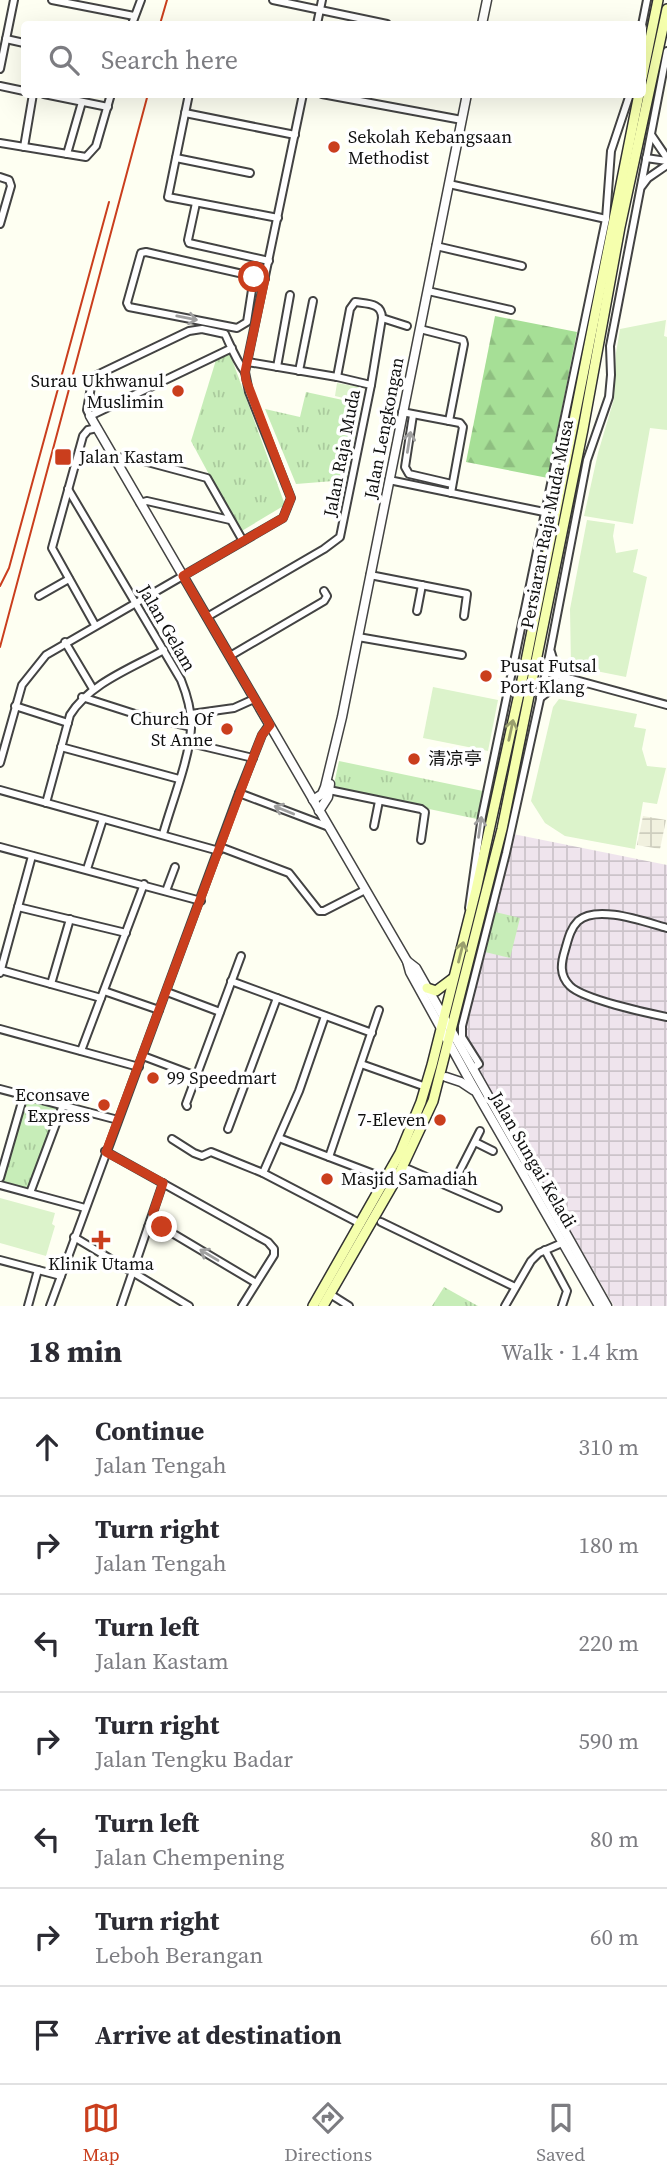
<!DOCTYPE html>
<html lang="en">
<head>
<meta charset="utf-8">
<style>
  body { margin:0; font-family:"Source Serif 4","Noto Sans SC",serif; background:#f7f7f7; color:#2b2b33 }
  .stop { position:absolute; width:21px; height:21px; margin:-16px; border:5px solid #ca3e1d; border-radius:50%; background:#fff }
  .stop.end { background:#ca3e1d; border-color:#fff; box-shadow:0 2px 7px #0008 }
  .list { margin:0; padding:0; list-style:none }
  h2 { display:flex; justify-content:space-between; align-items:center; height:91px; margin:0; padding:0 28px; font-size:30px }
  h2 small { font-size:23px; font-weight:400; color:#7c7c81 }
  .list li { display:grid; grid-template-columns:46px 1fr auto; gap:21px; align-items:center; box-sizing:border-box; height:98px; padding:0 28px; border-top:2px solid #e1e1e2 }
  .list b { display:block; font-size:26px; white-space:nowrap }
  .list p { margin:0; font-size:23px; white-space:nowrap; color:#7c7c81 }
  .list em { font-size:23px; font-style:normal; color:#7c7c81 }
  .icon { flex:none; width:38px; height:38px; fill:none; stroke:currentColor; stroke-width:2; stroke-linecap:round; stroke-linejoin:round }
  .map { position:relative; flex:none; width:667px; height:1306px; overflow:hidden }
  .search { position:absolute; background:#fff; box-shadow:0 7px 28px #0002; left:21px; right:21px; top:21px; height:77px; display:flex; align-items:center; gap:18px; box-sizing:border-box; padding:0 24px; border-radius:7px; color:#7c7c81; font-size:26px }
  .sheet { height:777px; background:#fff }
  nav { display:flex; justify-content:space-around; align-items:center; box-sizing:border-box; height:98px; border-top:2px solid #e1e1e2; background:#fff; font-size:19px; color:#7c7c81 }
  nav a { display:grid; justify-items:center; gap:4px }
  nav .on { color:#ca3e1d }
  .map>svg:first-child { display:block }
</style>
</head>
<body>
<div class="map">
<svg width="667" height="1306" viewBox="0 0 667 1306">
  <defs>
    <pattern id="industrial-grid" width="8" height="8" patternUnits="userSpaceOnUse" patternTransform="scale(1.75)"><rect width="8" height="8" fill="#efe4ed"/><path d="M0 4h8M4 0v8" fill="none" stroke="#ccc3ca"/></pattern>
    <pattern id="grass-tufts" width="24" height="20" patternUnits="userSpaceOnUse" patternTransform="scale(1.75)"><rect width="24" height="20" fill="#c7edb8"/><path d="M3 7l-1-3M5 7V3M7 7l1-3M15 17l-1-3M17 17v-4M19 17l1-3" fill="none" stroke="#aaca9d"/></pattern>
    <pattern id="forest-firs" width="22" height="20" patternUnits="userSpaceOnUse" patternTransform="scale(1.75)"><rect width="22" height="20" fill="#a6df96"/><path d="M5 1l3.5 6h-7zM16 11l3.5 6h-7z" fill="#8ebe80"/></pattern>
    <pattern id="plaza-grid" width="8" height="8" patternUnits="userSpaceOnUse" patternTransform="scale(1.75)"><rect width="8" height="8" fill="#f1f1df"/><path d="M0 4h8M4 0v8" fill="none" stroke="#cecebe"/></pattern>
  </defs>
  <rect width="100%" height="100%" fill="#fefff2"/>
  <path fill="url(#industrial-grid)" d="M513,834L667,865V1306H614L460,1041Z"/>
  <g fill="url(#grass-tufts)">
    <path d="M230,354L285,505L240,532L191,441L216,360Z"/>
    <path d="M306,392L361,404L346,480L296,484L265,409L300,417Z"/>
    <path d="M339,761L483,791L477,819L333,789Z"/>
    <path d="M495,912L520,918L510,958L485,952Z"/>
    <path d="M25,1100L58,1108L29,1188L2,1182Z"/>
    <path d="M444,1287L478,1306H432Z"/>
  </g>
  <path fill="url(#forest-firs)" d="M495,316L577,332L548,478L466,462Z"/>
  <g fill="#dcf3cb">
    <path d="M666,320L664,336L667,337V430L650,428L633,524L584,516L598,453L614,399L616,353L620,329Z"/>
    <path d="M337,383L359,387L357,401L335,396Z"/>
    <path d="M587,520L615,524L613,536L616,553L638,549L633,572L647,577L626,677L571,666L570,609Z"/>
    <path d="M433,687L498,700L488,751L423,738Z"/>
    <path d="M559,699L637,714L634,727L646,729L642,749L647,766L666,768L657,804L643,802L635,849L565,836L545,823L531,801L553,707Z"/>
    <path d="M0,1198L55,1213L52,1224L55,1226L46,1256L0,1243Z"/>
  </g>
  <path fill="url(#plaza-grid)" d="M643,816L666,820L660,849L637,845Z"/>
  <g fill="none" stroke-linecap="round" stroke-linejoin="round">
    <defs>
      <g id="minor">
        <path d="M52,0L134,16"/>
        <path d="M273,0L387,24"/>
        <path d="M132,24L141,0"/>
        <path d="M317,24L322,0"/>
        <path d="M642,25L647,0"/>
        <path d="M6,39L24,43"/>
        <path d="M0,69L14,0"/>
        <path d="M0,86L24,91"/>
        <path d="M44,94L108,107"/>
        <path d="M189,94L168,197L278,218"/>
        <path d="M322,94L462,120"/>
        <path d="M185,113L295,135"/>
        <path d="M652,136L667,158"/>
        <path d="M0,143L86,157L96,146L111,94"/>
        <path d="M24,147L33,94"/>
        <path d="M67,154L82,102"/>
        <path d="M176,158L250,173"/>
        <path d="M646,158L667,161"/>
        <path d="M0,177L9,180L11,186L0,224"/>
        <path d="M449,184L606,219"/>
        <path d="M642,186L648,178L667,165"/>
        <path d="M196,203L188,240L189,243L269,261"/>
        <path d="M436,246L522,266"/>
        <path d="M254,277L247,322L237,328L129,307L127,303L141,253L146,252L265,279"/>
        <path d="M428,291L511,310"/>
        <path d="M382,318L407,326"/>
        <path d="M420,329L463,340L464,344L449,421"/>
        <path d="M232,348L90,416L87,410L92,381L97,375L189,331L202,329L225,334C231,347 236,360 245,372"/>
        <path d="M277,367L290,295"/>
        <path d="M299,371L313,301"/>
        <path d="M337,377L350,309L355,302C368,304 382,303 382,318L371,385"/>
        <path d="M402,412L460,423L463,427L451,493"/>
        <path d="M413,415L405,467L409,474L452,484"/>
        <path d="M116,460L125,456L207,478L243,541"/>
        <path d="M389,480L544,512"/>
        <path d="M68,489L181,680C187,695 192,711 191,728C190,757 171,805 163,834"/>
        <path d="M140,503L147,501L230,520"/>
        <path d="M370,575L467,594L464,616"/>
        <path d="M39,596L69,579"/>
        <path d="M417,611L422,585"/>
        <path d="M207,617L324,549L340,537L371,385L337,377L248,362"/>
        <path d="M95,625L52,548L83,436L88,430L97,428"/>
        <path d="M358,637L462,655"/>
        <path d="M65,642L93,689"/>
        <path d="M551,652L555,665L564,676"/>
        <path d="M230,656L324,601L327,596L324,591"/>
        <path d="M546,672L667,705"/>
        <path d="M544,679L583,685"/>
        <path d="M82,697L135,714L191,727"/>
        <path d="M540,698L561,682"/>
        <path d="M15,706L68,723"/>
        <path d="M191,714L234,708L254,699"/>
        <path d="M190,743L253,758"/>
        <path d="M61,747L179,779"/>
        <path d="M0,763L22,685L46,655L283,518L291,498L249,392L245,372L303,94"/>
        <path d="M0,790L219,851"/>
        <path d="M329,790L421,809L425,812L421,840"/>
        <path d="M239,793L329,827"/>
        <path d="M46,803L70,715C90,683 132,668 164,650"/>
        <path d="M374,826L379,801"/>
        <path d="M0,847L201,901"/>
        <path d="M220,847L289,873L319,911H324L365,890"/>
        <path d="M87,869L103,819"/>
        <path d="M166,891L175,867"/>
        <path d="M18,907L126,933"/>
        <path d="M469,908L482,816L606,219L611,151L630,94"/>
        <path d="M667,928C645,922 597,904 578,921C570,929 568,940 565,950C561,963 559,975 570,986C583,999 646,1013 667,1017"/>
        <path d="M1,970L101,998"/>
        <path d="M0,973L32,856"/>
        <path d="M231,981L372,1033"/>
        <path d="M51,984L70,919"/>
        <path d="M104,991L159,1010"/>
        <path d="M167,992L220,1012"/>
        <path d="M0,1029L139,1067"/>
        <path d="M81,1051L144,884"/>
        <path d="M143,1056L196,1076"/>
        <path d="M361,1064L426,1087"/>
        <path d="M472,1069L479,1064L462,1037V1026L506,853L546,672L587,460L609,397L611,375L610,346L667,51"/>
        <path d="M0,1089L118,1120"/>
        <path d="M187,1106L186,1104L241,956"/>
        <path d="M228,1129L277,998"/>
        <path d="M279,1138L387,1179"/>
        <path d="M172,1139L194,1153L202,1156L211,1152L263,1173L361,1224"/>
        <path d="M475,1142L493,1151"/>
        <path d="M105,1151L268,1242L274,1249V1255L242,1306"/>
        <path d="M329,1157L379,1010"/>
        <path d="M408,1169L498,1208"/>
        <path d="M263,1173L299,1091L325,1016"/>
        <path d="M0,1178L24,1095"/>
        <path d="M0,1185L85,1208"/>
        <path d="M452,1186L480,1131"/>
        <path d="M30,1193L63,1105"/>
        <path d="M381,1222L515,1287"/>
        <path d="M148,1227H162L256,1283"/>
        <path d="M74,1237L189,1306"/>
        <path d="M545,1250L567,1291L562,1306"/>
        <path d="M0,1260L61,1276"/>
        <path d="M330,1294L349,1306"/>
        <path d="M28,1306L38,1270"/>
        <path d="M50,1306L239,793L262,735L269,725"/>
        <path d="M121,1306L163,1183"/>
        <path d="M505,1306L531,1261L539,1253L562,1243"/>
      </g>
      <g id="tertiary">
        <path d="M482,24L487,0"/>
        <path d="M90,416L407,961L410,972L471,1083L599,1306"/>
        <path d="M313,800L322,794L325,787L342,717L467,94"/>
        <path d="M319,811L328,797L330,784"/>
        <path d="M407,961L416,968L607,1306"/>
        <path d="M446,1077L461,1082L473,1090"/>
      </g>
      <g id="secondary">
        <path d="M642,78L658,0"/>
        <path d="M427,988L436,991L452,979"/>
        <path d="M313,1306L400,1153L421,1102L432,1065L476,890L524,671L639,94"/>
        <path d="M323,1306L399,1174L433,1101L502,829L583,429L620,227L667,9"/>
      </g>
    </defs>
    <use href="#minor" stroke="#434343" stroke-width="10"/>
    <use href="#tertiary" stroke="#434343" stroke-width="11"/>
    <use href="#secondary" stroke="#323232" stroke-width="12"/>
    <use href="#minor" stroke="#fff" stroke-width="6"/>
    <use href="#tertiary" stroke="#fff" stroke-width="8"/>
    <use href="#secondary" stroke="#f5ffad" stroke-width="9"/>
    <g stroke="#ca3e1d" stroke-width="2">
      <path d="M160,24L167,0"/>
      <path d="M0,586L9,568L109,202"/>
      <path d="M0,647L148,94"/>
    </g>
  </g>
  <defs><path id="oneway-shaft" d="M-6 0H5M1.5-3L5.5 0L1.5 3" fill="none" stroke-width="1.6" stroke-linecap="round" stroke-linejoin="round" transform="scale(1.75)"/></defs>
  <g stroke="#9f9f9f">
    <use href="#oneway-shaft" transform="translate(187 318) rotate(11)"/>
    <use href="#oneway-shaft" transform="translate(409 442) rotate(-81)"/>
    <use href="#oneway-shaft" transform="translate(284 810) rotate(-158)"/>
    <use href="#oneway-shaft" transform="translate(480 827) rotate(-82)"/>
    <use href="#oneway-shaft" transform="translate(209 1255) rotate(-149)"/>
  </g>
  <g stroke="#999f6e">
    <use href="#oneway-shaft" transform="translate(511 730) rotate(-78)"/>
    <use href="#oneway-shaft" transform="translate(461 952) rotate(-76)"/>
  </g>
  <g fill="none" stroke-linecap="round" stroke-linejoin="round">
    <path stroke="#ca3e1d" stroke-width="9" d="M162,1227L153,1213L163,1183L106,1152L253,758L262,735L270,725L183,576L283,518L291,498L246,380L245,372L265,279L254,277"/>
  </g>
  <g fill="#ca3e1d" stroke="#fff" stroke-width="2.5">
    <circle cx="334" cy="147" r="7"/>
    <circle cx="178" cy="391" r="7"/>
    <rect x="54" y="448" width="18" height="18" rx="3.5"/>
    <circle cx="486" cy="676" r="7"/>
    <circle cx="227" cy="729" r="7"/>
    <circle cx="414" cy="759" r="7"/>
    <circle cx="153" cy="1078" r="7"/>
    <circle cx="104" cy="1105" r="7"/>
    <circle cx="440" cy="1120" r="7"/>
    <circle cx="327" cy="1179" r="7"/>
    <path d="M97.5 1229.5h7v7h7v7h-7v7h-7v-7h-7v-7h7z"/>
  </g>
  <g text-anchor="middle" stroke-width="7" stroke-linejoin="round" paint-order="stroke">
    <g font-size="18" fill="#101010" stroke="#fff" text-anchor="start">
      <text x="348" y="143">Sekolah Kebangsaan<tspan x="348" dy="21">Methodist</tspan></text>
      <text x="164" y="387" text-anchor="end">Surau Ukhwanul<tspan x="164" dy="21">Muslimin</tspan></text>
      <text x="79" y="463">Jalan Kastam</text>
      <text x="500" y="672">Pusat Futsal<tspan x="500" dy="21">Port Klang</tspan></text>
      <text x="213" y="725" text-anchor="end">Church Of<tspan x="213" dy="21">St Anne</tspan></text>
      <text x="428" y="765">清凉亭</text>
      <text x="167" y="1084">99 Speedmart</text>
      <text x="90" y="1101" text-anchor="end">Econsave<tspan x="90" dy="21">Express</tspan></text>
      <text x="426" y="1126" text-anchor="end">7-Eleven</text>
      <text x="341" y="1185">Masjid Samadiah</text>
      <text x="101" y="1270" text-anchor="middle">Klinik Utama</text>
    </g>
    <g font-size="18" fill="#101010" stroke="#fff">
      <text transform="translate(384 428) rotate(-79)" y="6">Jalan Lengkongan</text>
      <text transform="translate(342 453) rotate(-79)" y="6">Jalan Raja Muda</text>
      <text transform="translate(547 524) rotate(-79)" y="6">Persiaran Raja Muda Musa</text>
      <text transform="translate(167 628) rotate(60)" y="6">Jalan Gelam</text>
      <text transform="translate(533 1160) rotate(60)" y="6">Jalan Sungai Keladi</text>
    </g>
  </g>
</svg>
<div class="stop" style="left:254px;top:277px"></div>
<div class="stop end" style="left:162px;top:1227px"></div>
<div class="search"><svg class="icon" aria-label="search" viewBox="0 0 24 24"><circle cx="10" cy="10" r="6"/><path d="M15 15l6 6"/></svg>Search here</div>
</div>
<section class="sheet">
<h2>18 min<small>Walk · 1.4 km</small></h2>
<ul class="list">
<li><svg class="icon" aria-label="ahead" viewBox="0 0 24 24"><path d="M12 20V5M6 11l6-6 6 6"/></svg><div><b>Continue</b><p>Jalan Tengah</p></div><em>310 m</em></li>
<li><svg class="icon" aria-label="right" viewBox="0 0 24 24"><path d="M7 20v-9h11M14 6l5 5-5 5"/></svg><div><b>Turn right</b><p>Jalan Tengah</p></div><em>180 m</em></li>
<li><svg class="icon" aria-label="left" viewBox="0 0 24 24"><path d="M17 20v-9H6M10 6l-5 5 5 5"/></svg><div><b>Turn left</b><p>Jalan Kastam</p></div><em>220 m</em></li>
<li><svg class="icon" aria-label="right" viewBox="0 0 24 24"><path d="M7 20v-9h11M14 6l5 5-5 5"/></svg><div><b>Turn right</b><p>Jalan Tengku Badar</p></div><em>590 m</em></li>
<li><svg class="icon" aria-label="left" viewBox="0 0 24 24"><path d="M17 20v-9H6M10 6l-5 5 5 5"/></svg><div><b>Turn left</b><p>Jalan Chempening</p></div><em>80 m</em></li>
<li><svg class="icon" aria-label="right" viewBox="0 0 24 24"><path d="M7 20v-9h11M14 6l5 5-5 5"/></svg><div><b>Turn right</b><p>Leboh Berangan</p></div><em>60 m</em></li>
<li><svg class="icon" aria-label="arrive" viewBox="0 0 24 24"><path d="M6 21V4h12l-3 4 3 4H6"/></svg><div><b>Arrive at destination</b></div></li>
</ul>
</section>
<nav>
<a class="on"><svg class="icon" aria-label="map" viewBox="0 0 24 24"><path d="M3 6l6-2 6 2 6-2v14l-6 2-6-2-6 2zM9 4v14M15 6v14"/></svg>Map</a>
<a><svg class="icon" aria-label="directions" viewBox="0 0 24 24"><path d="M12 3l9 9-9 9-9-9zM9 14v-3h6M13 9l2 2-2 2"/></svg>Directions</a>
<a><svg class="icon" aria-label="saved" viewBox="0 0 24 24"><path d="M7 4h10v16l-5-4-5 4z"/></svg>Saved</a>
</nav>
</body>
</html>
